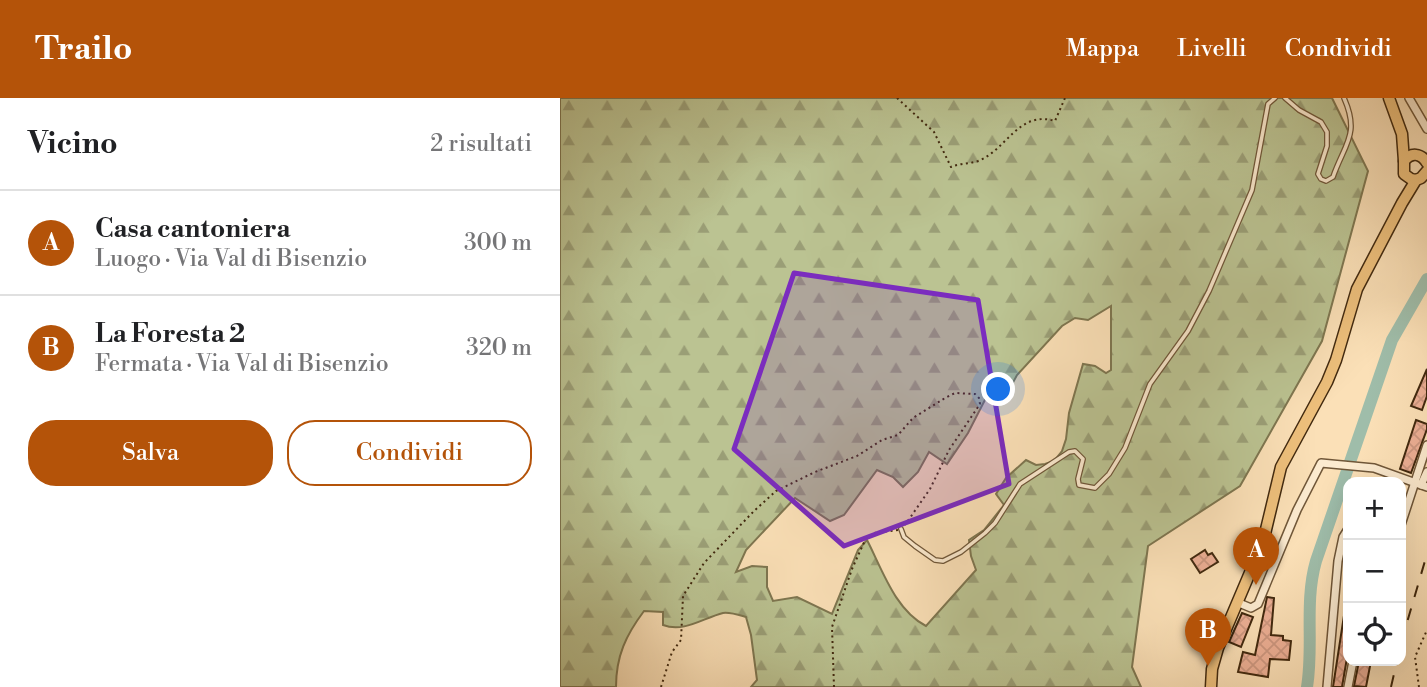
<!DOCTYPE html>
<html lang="it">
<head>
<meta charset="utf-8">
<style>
  body { margin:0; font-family:"Libre Bodoni",serif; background:#f6f6f6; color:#202124 }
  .controls { position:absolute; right:21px; bottom:21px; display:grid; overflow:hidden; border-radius:14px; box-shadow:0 7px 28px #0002 }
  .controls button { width:63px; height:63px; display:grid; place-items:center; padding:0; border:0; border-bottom:2px solid #e0e0e0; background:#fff; color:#202124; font:35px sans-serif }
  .you { position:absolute; left:439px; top:292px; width:24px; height:24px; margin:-18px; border:5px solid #fff; border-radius:50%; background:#1a73e8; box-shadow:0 0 0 10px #1a73e833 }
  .badge { display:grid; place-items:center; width:46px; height:46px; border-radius:50%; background:#b45309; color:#fff; font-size:23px; font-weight:700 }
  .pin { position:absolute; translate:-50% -58px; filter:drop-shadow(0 2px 4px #0008) }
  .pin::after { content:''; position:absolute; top:37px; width:24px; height:21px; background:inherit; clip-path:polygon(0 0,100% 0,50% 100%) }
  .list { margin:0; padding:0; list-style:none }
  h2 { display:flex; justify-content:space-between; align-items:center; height:91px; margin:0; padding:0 28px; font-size:30px }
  h2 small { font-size:23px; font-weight:400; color:#757577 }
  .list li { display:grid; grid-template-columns:46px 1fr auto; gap:21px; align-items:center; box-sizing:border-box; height:105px; padding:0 28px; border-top:2px solid #e0e0e0 }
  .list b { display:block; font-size:26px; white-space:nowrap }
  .list p { margin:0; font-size:23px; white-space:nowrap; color:#757577 }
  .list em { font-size:23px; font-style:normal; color:#757577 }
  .actions { display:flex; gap:14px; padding:21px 28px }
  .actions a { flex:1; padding:16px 0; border:2px solid #b45309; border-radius:28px; text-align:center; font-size:24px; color:#b45309 }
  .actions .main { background:#b45309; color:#fff }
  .icon { flex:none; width:38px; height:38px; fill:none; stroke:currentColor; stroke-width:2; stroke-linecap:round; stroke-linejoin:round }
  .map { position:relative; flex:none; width:867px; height:589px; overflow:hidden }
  header { display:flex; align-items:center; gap:42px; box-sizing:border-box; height:98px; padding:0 35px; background:#b45309; color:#fff }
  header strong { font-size:33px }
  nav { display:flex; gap:38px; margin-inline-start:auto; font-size:24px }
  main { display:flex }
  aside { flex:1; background:#fff }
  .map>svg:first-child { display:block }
</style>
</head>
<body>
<header>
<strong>Trailo</strong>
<nav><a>Mappa</a><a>Livelli</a><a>Condividi</a></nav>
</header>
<main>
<aside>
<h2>Vicino<small>2 risultati</small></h2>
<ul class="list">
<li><span class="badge">A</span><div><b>Casa cantoniera</b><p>Luogo · Via Val di Bisenzio</p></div><em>300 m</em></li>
<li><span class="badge">B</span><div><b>La Foresta 2</b><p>Fermata · Via Val di Bisenzio</p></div><em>320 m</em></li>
</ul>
<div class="actions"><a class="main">Salva</a><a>Condividi</a></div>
</aside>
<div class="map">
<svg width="867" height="589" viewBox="0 0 867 589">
  <defs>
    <pattern id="forest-firs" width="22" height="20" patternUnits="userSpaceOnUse" patternTransform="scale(1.75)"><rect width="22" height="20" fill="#bbc392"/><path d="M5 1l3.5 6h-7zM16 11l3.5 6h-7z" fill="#9a9e76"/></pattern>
    <pattern id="building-cross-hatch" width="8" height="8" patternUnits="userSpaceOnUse" patternTransform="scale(1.75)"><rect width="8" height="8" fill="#edb096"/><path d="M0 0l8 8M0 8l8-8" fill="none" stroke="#cc9780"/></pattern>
  </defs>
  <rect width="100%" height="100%" fill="#fbe0b7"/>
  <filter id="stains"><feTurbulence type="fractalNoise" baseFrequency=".00286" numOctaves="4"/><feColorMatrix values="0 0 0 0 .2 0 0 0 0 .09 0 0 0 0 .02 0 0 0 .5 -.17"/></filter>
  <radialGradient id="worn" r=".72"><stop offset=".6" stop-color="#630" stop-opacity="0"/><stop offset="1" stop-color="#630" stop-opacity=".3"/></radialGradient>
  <path fill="url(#forest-firs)" stroke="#7e7650" stroke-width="2" fill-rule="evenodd" d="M0,0H772L808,73L762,243L680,388L588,448L572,569L581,589H191L197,582L191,537L186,519C179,517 170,514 163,515C143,520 124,535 103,527V514L84,513C66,537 56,558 56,589H0ZM551,208V272L546,275L535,268L523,266L509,315L506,341L502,353L494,363L485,366L476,367L466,362L446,380L436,396L444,407L424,432L409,442L411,458L416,472L366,528C335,512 322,471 307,442L298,452L272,516L237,499L213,503L207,489V469L192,468L176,474L186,452L235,400L270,423L284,417L317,372L333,379L343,389L358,374L369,354L387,366L408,335L429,294L440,287L449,292L457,277L502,228L515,220L528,222Z"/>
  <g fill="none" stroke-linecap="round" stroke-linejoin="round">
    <path stroke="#9fbdaa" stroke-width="12" d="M747,589C754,547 744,505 756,463L832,242L867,181"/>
  </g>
  <g fill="url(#building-cross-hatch)" stroke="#41290f" stroke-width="2">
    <path d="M867,271V298L862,312L851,308Z"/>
    <path d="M856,322L867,326V331L851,375L840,371Z"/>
    <path d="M645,452L648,457L652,455L658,464L640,475L631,461Z"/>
    <path d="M707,499L714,500L711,537L723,538V542L731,543L729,562L710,561L708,579L678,574L683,554L695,557Z"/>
    <path d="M785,511H788V554L782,589H773Z"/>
    <path d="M682,515L693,519L681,549L669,544Z"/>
    <path d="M799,563H811L806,589L794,588Z"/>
  </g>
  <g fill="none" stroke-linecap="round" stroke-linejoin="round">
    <defs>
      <g id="lane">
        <path d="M725,0L739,12L761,24L767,34V48L758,76L761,81L766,83L773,79C785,45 800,36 784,0"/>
        <path d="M341,431L344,439L355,448L375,462L383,463L401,454L425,435L435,425L460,386L509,354L515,353L523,361L518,381L519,387L535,390L549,376L565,350L590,286L628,233L649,193L692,92L708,6L715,0"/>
      </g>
      <g id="street">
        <path d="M849,0L867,31"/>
        <path d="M861,387L867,374"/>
        <path d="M841,427L867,347"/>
        <path d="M679,505L691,510L698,506L737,412L761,365L814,370L867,389"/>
        <path d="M767,589L778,463L783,439L788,431"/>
        <path d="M788,589L793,563"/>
      </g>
      <g id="primary">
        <path d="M829,0L842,36L844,63"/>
        <path d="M856,82L851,81L844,76V63C851,54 861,55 867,65"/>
        <path d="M651,589L652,571L658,550L703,444L721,369L767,284L776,262L797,191L842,105L856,82L861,80L867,73"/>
      </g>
    </defs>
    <use href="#lane" stroke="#705739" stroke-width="6"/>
    <use href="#street" stroke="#705739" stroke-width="10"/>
    <use href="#primary" stroke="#41290f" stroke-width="13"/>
    <g stroke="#41290f" stroke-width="2" stroke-dasharray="2 3.5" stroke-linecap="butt">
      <path d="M337,0L374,34L391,69C400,65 409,66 418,63C447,52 458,12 495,23L505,0"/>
      <path d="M101,589L112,554L121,542L123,498L144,465L194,413L216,393L255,374L297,358L322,342L338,337L353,320L385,300L395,295L415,296L419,300L420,306L389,352L370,391L345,427"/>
      <path d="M274,589L272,529L292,471L306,440L314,435L338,432"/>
      <path d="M859,589L855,559L867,532"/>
    </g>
    <use href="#lane" stroke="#fcebd0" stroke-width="3.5"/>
    <use href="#street" stroke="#fcebd0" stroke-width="7"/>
    <use href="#primary" stroke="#eec07c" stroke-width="10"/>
    <g stroke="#41290f" stroke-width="2" stroke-dasharray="12 12" stroke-linecap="butt">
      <path d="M841,545L867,456"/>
      <path d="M831,589L837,563"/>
    </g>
  </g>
  <path fill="#7b2cbf" fill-opacity="0.2" stroke="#7b2cbf" stroke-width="5" stroke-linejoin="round" d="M234,175L418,202L449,386L284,448L174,351Z"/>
  <rect width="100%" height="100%" filter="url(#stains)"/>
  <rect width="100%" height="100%" fill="url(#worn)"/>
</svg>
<div class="controls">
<button>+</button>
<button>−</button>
<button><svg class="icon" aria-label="locate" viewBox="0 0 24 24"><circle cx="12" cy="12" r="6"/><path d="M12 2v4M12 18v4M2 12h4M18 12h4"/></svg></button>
</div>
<div class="you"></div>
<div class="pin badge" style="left:696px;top:487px">A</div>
<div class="pin badge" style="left:648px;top:568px">B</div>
</div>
</main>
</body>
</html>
